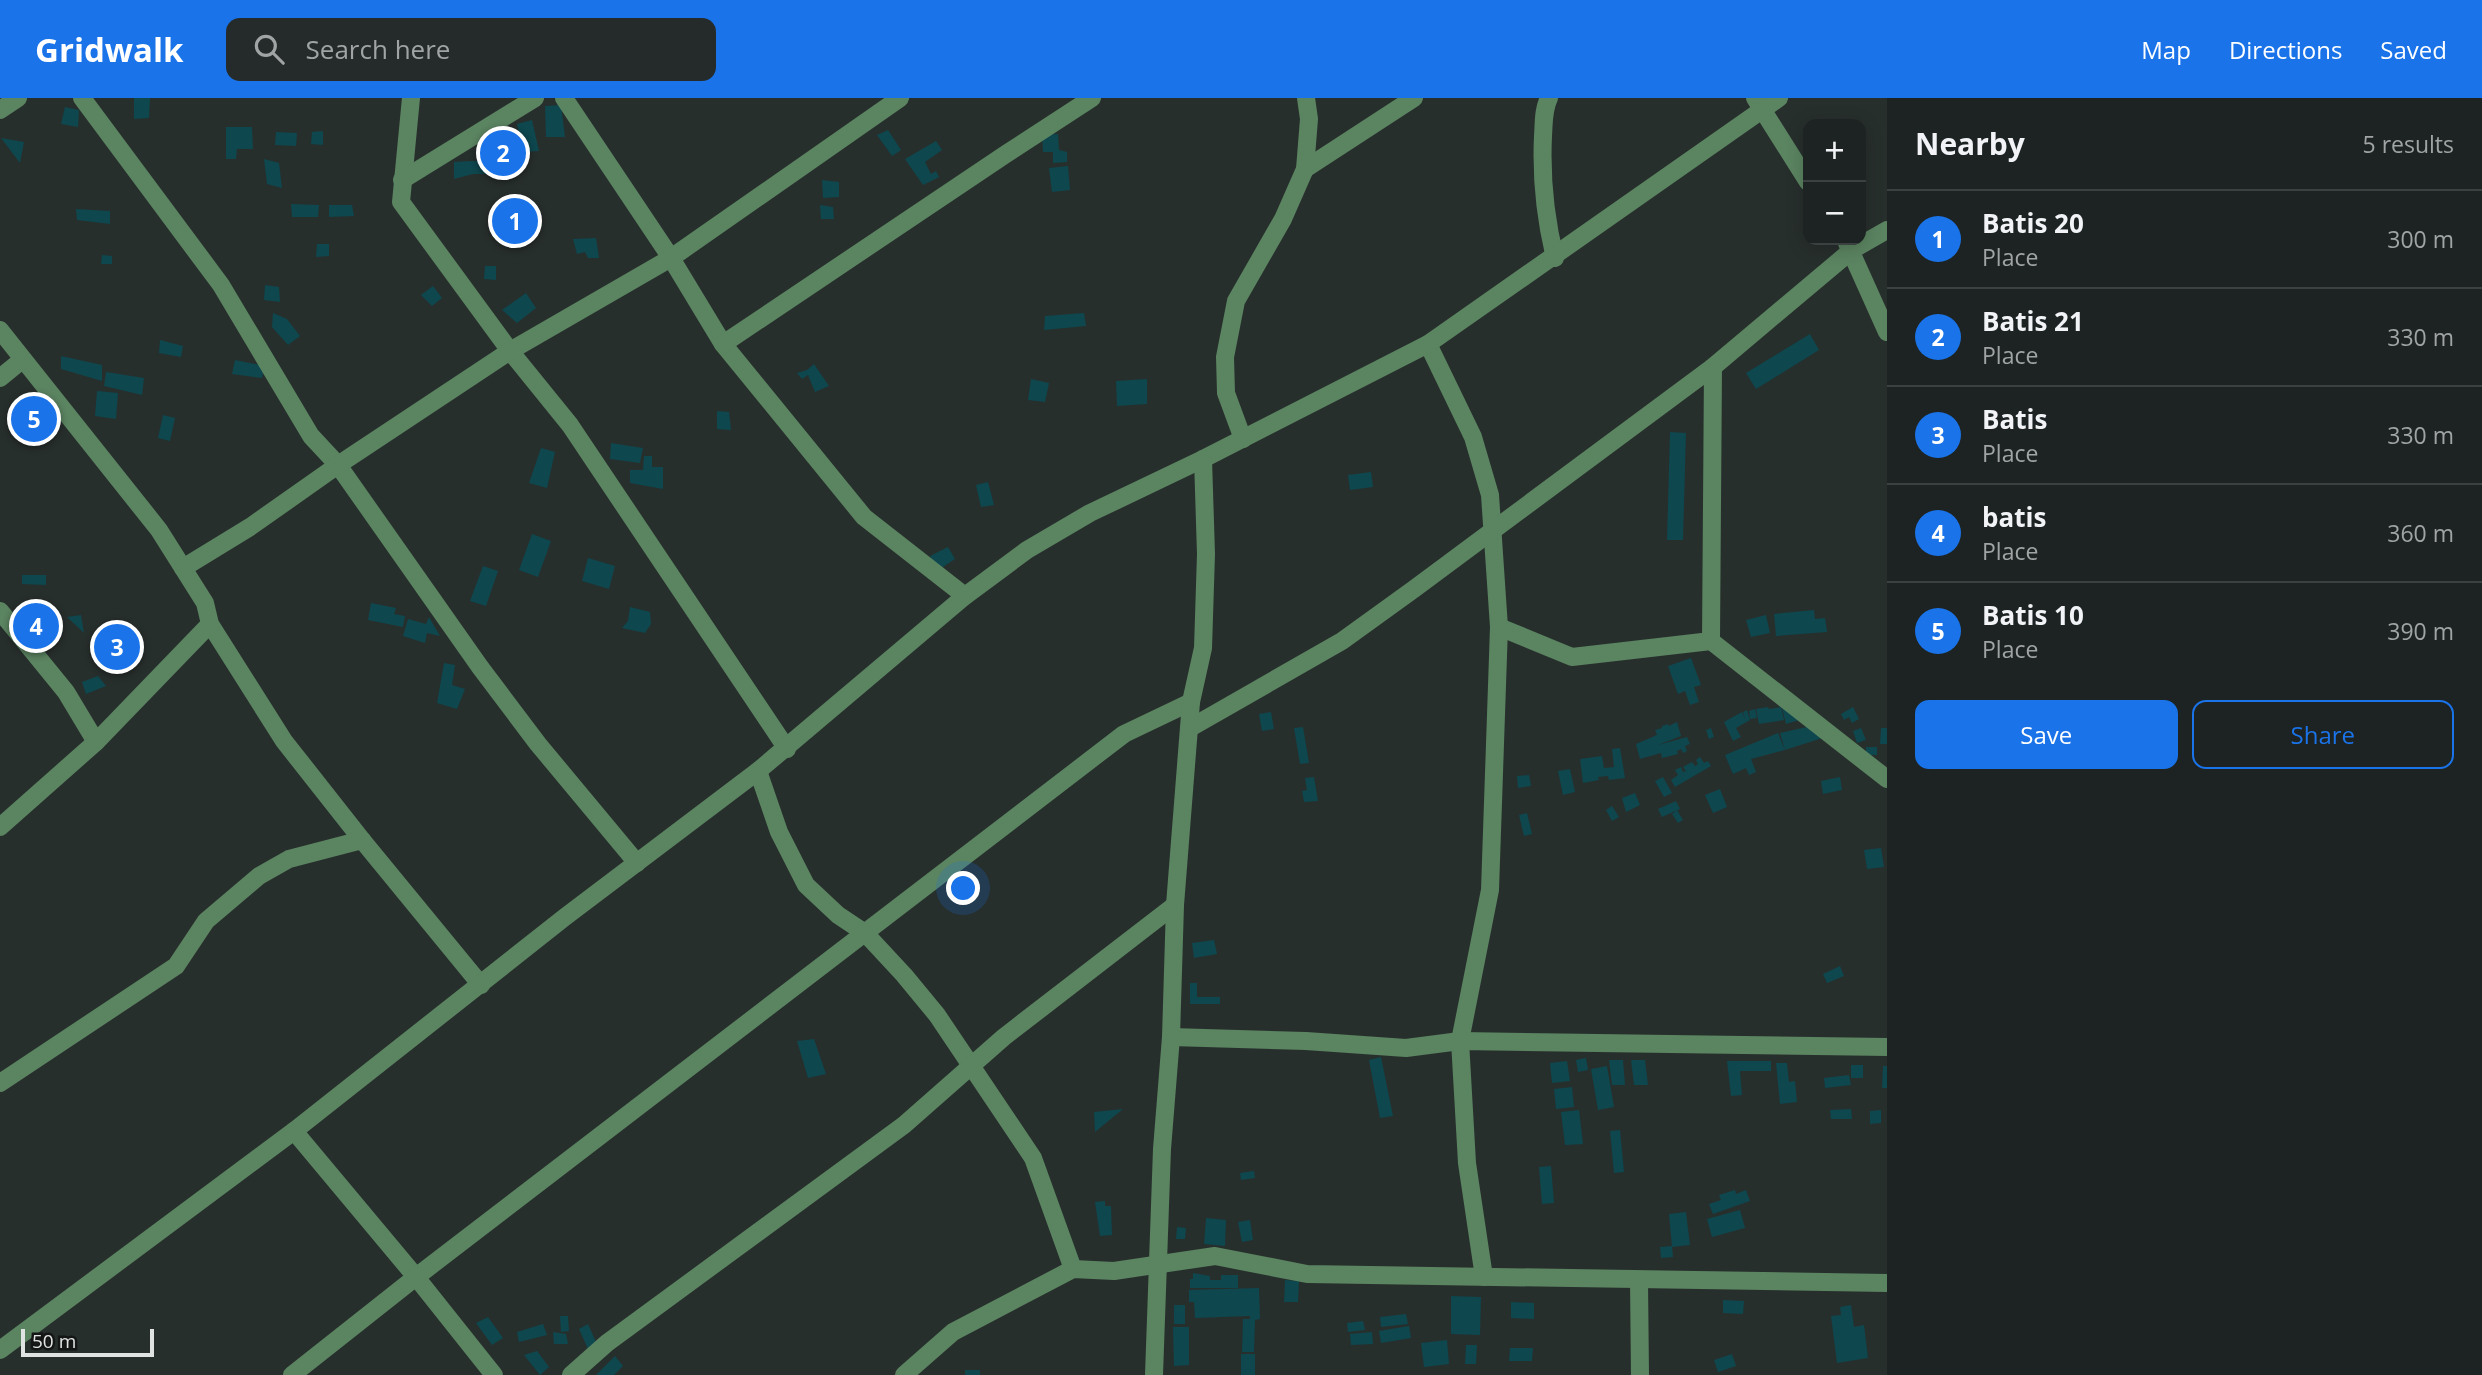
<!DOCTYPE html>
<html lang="en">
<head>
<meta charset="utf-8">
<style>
  body { margin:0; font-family:"Open Sans",sans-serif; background:#252b2a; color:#f1f3f6 }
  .controls { position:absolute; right:21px; top:21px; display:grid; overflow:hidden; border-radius:14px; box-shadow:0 4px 18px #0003 }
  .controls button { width:63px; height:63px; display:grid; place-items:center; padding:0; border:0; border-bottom:2px solid #3b4040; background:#1d2322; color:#f1f3f6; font:35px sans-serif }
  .scale { position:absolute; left:21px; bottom:18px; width:133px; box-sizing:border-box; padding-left:7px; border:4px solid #dfe4e2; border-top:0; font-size:19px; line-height:24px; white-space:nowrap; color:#dfe4e2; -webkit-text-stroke:5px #131615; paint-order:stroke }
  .you { position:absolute; left:964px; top:791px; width:24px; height:24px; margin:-18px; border:5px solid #fff; border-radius:50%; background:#1a73e8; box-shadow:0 0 0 10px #1a73e833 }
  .badge { display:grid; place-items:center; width:46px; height:46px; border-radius:50%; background:#1a73e8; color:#fff; font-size:23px; font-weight:700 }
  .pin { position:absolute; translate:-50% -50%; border:4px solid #fff; box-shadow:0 2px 7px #0006 }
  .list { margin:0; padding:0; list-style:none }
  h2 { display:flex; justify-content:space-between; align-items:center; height:91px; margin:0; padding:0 28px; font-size:30px }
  h2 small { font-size:23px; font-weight:400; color:#a0a4a5 }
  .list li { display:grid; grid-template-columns:46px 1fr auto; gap:21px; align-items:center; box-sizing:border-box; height:98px; padding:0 28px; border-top:2px solid #3b4040 }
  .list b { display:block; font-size:26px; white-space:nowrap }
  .list p { margin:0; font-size:23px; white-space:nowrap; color:#a0a4a5 }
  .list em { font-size:23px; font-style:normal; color:#a0a4a5 }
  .actions { display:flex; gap:14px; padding:21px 28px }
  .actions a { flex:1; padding:16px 0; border:2px solid #1a73e8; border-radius:14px; text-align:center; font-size:24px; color:#1a73e8 }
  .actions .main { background:#1a73e8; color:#fff }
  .icon { flex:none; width:38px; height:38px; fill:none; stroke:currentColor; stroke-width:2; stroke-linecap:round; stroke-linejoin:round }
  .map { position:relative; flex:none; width:1887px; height:1277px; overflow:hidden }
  header { display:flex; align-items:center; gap:42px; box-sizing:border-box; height:98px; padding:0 35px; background:#1a73e8; color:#fff }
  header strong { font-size:33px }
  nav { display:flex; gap:38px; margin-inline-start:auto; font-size:24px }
  .search { width:490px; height:63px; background:#252b2a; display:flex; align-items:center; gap:18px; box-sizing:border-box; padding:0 24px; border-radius:14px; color:#a0a4a5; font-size:26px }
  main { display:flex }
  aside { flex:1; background:#1d2322 }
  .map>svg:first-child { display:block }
</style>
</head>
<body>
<header>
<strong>Gridwalk</strong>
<div class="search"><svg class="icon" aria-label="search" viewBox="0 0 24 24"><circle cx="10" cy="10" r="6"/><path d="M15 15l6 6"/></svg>Search here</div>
<nav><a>Map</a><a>Directions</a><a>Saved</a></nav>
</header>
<main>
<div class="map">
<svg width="1887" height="1277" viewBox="0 0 1887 1277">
  <rect width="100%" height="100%" fill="#272f2d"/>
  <g fill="#0e474e">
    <path d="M134,0H150L149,20L134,21Z"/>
    <path d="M561,7L565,39H546L545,8Z"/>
    <path d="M65,9L79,12L78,29L61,26Z"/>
    <path d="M532,22L539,53L523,54L517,26Z"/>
    <path d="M226,29H252L253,51H237L236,61H226Z"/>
    <path d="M888,32L901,52L892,58L877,37Z"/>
    <path d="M323,33V47L311,46L312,34Z"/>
    <path d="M276,34L297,35L296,48L275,47Z"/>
    <path d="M1058,36L1059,52L1067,54V64L1053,65V54H1043L1042,37Z"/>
    <path d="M1,40L24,44L20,65Z"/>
    <path d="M936,43L942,52L925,64L931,76L936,73L939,79L923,87L905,61Z"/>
    <path d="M490,50L516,51L517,62L489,60Z"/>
    <path d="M264,61L279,65L282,90L267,86Z"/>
    <path d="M489,62V76H473L454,81V64Z"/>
    <path d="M1068,68L1070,92L1052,94L1049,70Z"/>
    <path d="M822,82L839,84V99L823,100Z"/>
    <path d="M291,106L319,107L318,119H292Z"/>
    <path d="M329,107H352L354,118L329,119Z"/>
    <path d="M820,107L833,109L834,121H821Z"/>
    <path d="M526,109L527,141L504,142L501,110Z"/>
    <path d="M76,111L110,113V126L77,122Z"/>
    <path d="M596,140L599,160H588L585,154L577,156L573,141Z"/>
    <path d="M317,146H329V158L316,159Z"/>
    <path d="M102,157L112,158V166H101Z"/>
    <path d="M485,168H496V182L484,181Z"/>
    <path d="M265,187L279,189L280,204L264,202Z"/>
    <path d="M433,188L442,200L432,208L421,197Z"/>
    <path d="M526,195L536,210L517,225L502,212Z"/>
    <path d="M273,215L287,221L300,238L288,247L272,229Z"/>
    <path d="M1084,215L1086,228L1044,232L1045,218Z"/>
    <path d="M1810,236L1819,252L1756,291L1746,275Z"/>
    <path d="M160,242L183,248L181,259L159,255Z"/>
    <path d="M61,258L102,267V283L61,271Z"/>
    <path d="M235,262L265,268L262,280L232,276Z"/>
    <path d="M814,266L829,288L815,294L808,277L802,281L797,275L807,272Z"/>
    <path d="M106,274L144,280L142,297L104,288Z"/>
    <path d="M1031,281L1049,285L1045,304L1028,302Z"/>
    <path d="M1147,281V306L1117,308L1116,283Z"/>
    <path d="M97,293L118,295L116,321L95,318Z"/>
    <path d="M30,303L47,307L39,339L22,336Z"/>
    <path d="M717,313L729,314L731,332L717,331Z"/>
    <path d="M163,317L175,320L170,343L158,340Z"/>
    <path d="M1670,334L1686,335L1683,442H1667Z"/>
    <path d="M611,345L643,350L640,365L610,361Z"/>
    <path d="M541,350L555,354L547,390L529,385Z"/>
    <path d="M644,358H652V369H663V391L630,385V372H643Z"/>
    <path d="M1371,374L1373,389L1350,392L1348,377Z"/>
    <path d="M988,384L994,407L981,409L976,387Z"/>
    <path d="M532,436L551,443L538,479L519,472Z"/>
    <path d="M948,449L955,461L937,473L930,458Z"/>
    <path d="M588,460L615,468L609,491L582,483Z"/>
    <path d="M483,468L498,473L486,508L470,503Z"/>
    <path d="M22,477H46V487L22,486Z"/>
    <path d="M371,505L396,510L394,516L405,518L403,529L368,522Z"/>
    <path d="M630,509L650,514L651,526L645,535L622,530L628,523Z"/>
    <path d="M1814,512L1815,521L1825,520L1827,534L1776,538L1774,516Z"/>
    <path d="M81,517L84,535L67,519Z"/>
    <path d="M1766,517L1770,535L1751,539L1746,522Z"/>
    <path d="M429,519L440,538L427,535L425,545L403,538L408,521L426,526Z"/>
    <path d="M41,521L44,531L30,536V523Z"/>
    <path d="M112,538L130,542L131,560L102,555L104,542L111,541Z"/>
    <path d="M1691,560L1701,587L1694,589L1699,604L1690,607L1685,593L1678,596L1668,568Z"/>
    <path d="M444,565L455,567L452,587L465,591L457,611L437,605Z"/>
    <path d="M98,578L106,588L86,596L82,584Z"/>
    <path d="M1795,607L1799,622L1786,626L1782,610Z"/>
    <path d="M1768,609L1769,611L1781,609L1784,622L1759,626L1756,611Z"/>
    <path d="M1853,609L1859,621L1852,625L1849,619L1844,622L1841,616Z"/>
    <path d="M1755,611L1757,620L1750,621L1749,613Z"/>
    <path d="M1747,612L1750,622L1736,630L1741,639L1733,643L1724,624L1742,614L1745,621L1743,614Z"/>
    <path d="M1271,614L1274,631L1262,633L1259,616Z"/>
    <path d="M1677,624L1681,638L1658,647L1687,639L1690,646L1685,648L1687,653L1683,655L1681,651L1677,653L1678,656L1662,660L1661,655L1640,661L1636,646L1657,637L1655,632L1662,630V628L1668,626L1669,628Z"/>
    <path d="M1829,624L1832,637L1785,652L1780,635Z"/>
    <path d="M1303,629L1309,665L1300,666L1294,630Z"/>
    <path d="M1711,630L1714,639L1709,641L1706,632Z"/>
    <path d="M1861,630L1866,642L1857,645L1853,633Z"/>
    <path d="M1881,630H1887V646H1880Z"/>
    <path d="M1778,635L1785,652L1751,661L1756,674L1749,677L1746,670L1733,676L1725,657Z"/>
    <rect x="1866" y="649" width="11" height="8"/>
    <path d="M1620,650L1625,680L1609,682L1608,678L1598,679L1599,682L1583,685L1580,661L1602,658L1604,670L1614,669L1612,651Z"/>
    <path d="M1700,659L1704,665L1708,663L1711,668L1675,689L1671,682L1678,677L1675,672L1681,669L1683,674L1686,673L1683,669L1692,664L1695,668L1698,666L1696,662Z"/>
    <path d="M1570,671L1575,694L1563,697L1558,673Z"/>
    <path d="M1529,677L1531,688L1518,690L1517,678Z"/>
    <path d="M1314,679L1318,703L1304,704L1302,693L1307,692L1305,680Z"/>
    <path d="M1663,679L1672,695L1664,699L1655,683Z"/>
    <path d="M1840,679L1842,692L1823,696L1821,683Z"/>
    <path d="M1720,691L1727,709L1713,715L1705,697Z"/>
    <path d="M1635,695L1640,707L1626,714L1622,700Z"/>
    <path d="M1676,703L1680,711L1662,719L1658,711Z"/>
    <path d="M1612,708L1619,719L1612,723L1606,712Z"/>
    <path d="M1677,712L1683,722L1678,725L1672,716Z"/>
    <path d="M1527,715L1532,736L1524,738L1519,717Z"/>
    <path d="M1881,750L1884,769L1867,771L1864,752Z"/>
    <path d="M1214,842L1217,856L1194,860L1192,845Z"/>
    <path d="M1840,868L1844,878L1827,885L1823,876Z"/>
    <path d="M1190,885H1197V899H1220V906H1190Z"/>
    <path d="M814,941L826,976L808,980L797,943Z"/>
    <path d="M1381,959L1393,1018L1380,1020L1369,962Z"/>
    <path d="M1586,960L1588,972L1578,974L1576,962Z"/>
    <path d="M1609,962H1623L1625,987H1612Z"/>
    <path d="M1631,962H1645L1648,987H1634Z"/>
    <path d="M1567,963L1570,983L1552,985L1550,965Z"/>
    <path d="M1727,963H1771V973H1740L1742,997L1731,998Z"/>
    <path d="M1776,965H1787L1789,984L1795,983L1797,1004L1780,1006Z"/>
    <rect x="1851" y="967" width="12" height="13"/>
    <path d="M1607,968L1614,1009L1598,1012L1591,971Z"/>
    <path d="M1883,968H1887V990H1882Z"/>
    <path d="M1849,977L1851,987L1825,990L1824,980Z"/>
    <path d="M1572,989L1574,1009L1556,1011L1554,991Z"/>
    <path d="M1123,1011L1095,1034L1094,1014Z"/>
    <path d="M1851,1011L1852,1021H1831L1830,1012Z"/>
    <path d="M1579,1012L1583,1046L1565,1047L1561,1014Z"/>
    <path d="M1881,1012V1025L1870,1026V1013Z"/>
    <path d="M1620,1032L1624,1074L1614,1075L1610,1033Z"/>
    <path d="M1551,1068L1554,1105L1542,1106L1539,1069Z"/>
    <path d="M1254,1073L1255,1080L1241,1082L1240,1075Z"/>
    <path d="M1735,1092L1736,1096L1746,1092L1750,1103L1713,1116L1709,1106L1721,1102L1719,1097Z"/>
    <path d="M1105,1103V1108H1111L1112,1137L1100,1138L1095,1104Z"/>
    <path d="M1740,1112L1745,1130L1712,1139L1707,1121Z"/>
    <path d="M1686,1114L1690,1147L1672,1149L1669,1116Z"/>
    <path d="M1206,1120L1226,1122L1225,1148L1204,1146Z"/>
    <path d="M1250,1122L1253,1142L1242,1144L1238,1124Z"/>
    <path d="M1177,1129L1186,1130L1185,1141H1176Z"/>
    <path d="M1672,1148L1673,1159L1661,1160L1660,1149Z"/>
    <path d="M1193,1175L1210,1178V1182H1221V1177H1238V1190H1190V1181H1193Z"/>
    <path d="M1285,1182L1299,1183L1298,1204H1284Z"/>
    <path d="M1259,1190L1260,1221L1255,1222L1254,1254H1242L1243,1221H1250V1218L1195,1220L1194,1204H1189V1192Z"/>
    <path d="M1451,1198L1481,1199L1480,1237L1451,1236Z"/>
    <path d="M1723,1202L1744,1203L1743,1216L1723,1215Z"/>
    <path d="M1511,1204L1534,1205V1221L1511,1220Z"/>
    <rect x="1174" y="1207" width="11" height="19"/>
    <path d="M1851,1207L1854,1229L1864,1227L1868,1260L1837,1265L1831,1218L1841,1217L1840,1209Z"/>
    <path d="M1406,1216L1408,1226L1381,1229L1380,1219Z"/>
    <path d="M560,1218H568L569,1233L561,1234Z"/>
    <path d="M488,1219L503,1240L492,1247L476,1225Z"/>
    <path d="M1363,1223L1365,1232L1348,1234L1347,1225Z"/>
    <path d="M543,1226L547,1237L519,1244L517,1234Z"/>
    <path d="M588,1226L596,1244L588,1251L579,1231Z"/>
    <path d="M1409,1228L1411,1240L1381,1245L1379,1233Z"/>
    <path d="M1173,1229H1189V1267L1174,1268Z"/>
    <path d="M553,1234L566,1236L568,1246H554Z"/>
    <path d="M1372,1234L1373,1246L1351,1247L1350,1236Z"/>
    <path d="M1447,1242L1449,1266L1424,1269L1421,1245Z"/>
    <path d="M1466,1247H1477L1476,1266H1465Z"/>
    <path d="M1510,1250H1533L1532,1263H1509Z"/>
    <path d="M537,1253L549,1269L540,1277L524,1257Z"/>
    <rect x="1241" y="1256" width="14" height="21"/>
    <path d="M1732,1256L1736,1268L1718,1274L1714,1262Z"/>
    <path d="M615,1258L623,1268L614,1277H596Z"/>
    <rect x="965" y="1272" width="15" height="5"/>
  </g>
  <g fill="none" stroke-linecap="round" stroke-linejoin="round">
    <g stroke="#5b8461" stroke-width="18">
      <path d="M82,0L221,187L311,338L338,367L480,569L538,646L637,765"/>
      <path d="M411,0L401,104L510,253L570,327L787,651"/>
      <path d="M564,0L671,160L723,246L864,419L965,498"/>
      <path d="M1549,0C1543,12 1544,24 1543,38C1541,80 1545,119 1555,160"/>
      <path d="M1755,0L1808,84"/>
      <path d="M0,12L18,0"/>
      <path d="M1305,71L1414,0"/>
      <path d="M402,82L535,0"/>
      <path d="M1847,145L1887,234"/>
      <path d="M0,232L159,432L205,505L210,526L284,643L362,742L481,887"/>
      <path d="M723,246L1006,56L1092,0"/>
      <path d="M1428,246L1473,339L1490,397L1499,529L1490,792L1460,943L1467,1065L1484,1179"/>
      <path d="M0,280L22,262"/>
      <path d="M1243,341L1226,295L1225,259L1236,203L1283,121L1305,71L1309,21L1306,0"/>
      <path d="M183,470L250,429L338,367L510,253L671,160L900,0"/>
      <path d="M0,513L66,594L96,644"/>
      <path d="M1499,529L1572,559L1711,543L1887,681"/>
      <path d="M1711,543L1713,269"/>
      <path d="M1190,630L1342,543L1414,491L1713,269L1852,152L1887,132"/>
      <path d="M758,673L779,734L806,787L838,817L865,835L904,877L937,917L1033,1060L1073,1171"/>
      <path d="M0,729L96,644L210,526"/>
      <path d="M1171,939L1306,943L1406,950L1460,943L1887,949"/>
      <path d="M0,985L176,868L206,823L259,778L289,761L362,742"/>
      <path d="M1639,1183L1640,1277"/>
      <path d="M0,1252L294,1033L565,819L758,673L965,498L1027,452L1090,415L1203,361L1428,246L1779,0"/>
      <path d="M292,1277L416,1179L294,1033"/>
      <path d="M494,1277L416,1179L1124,636L1191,604"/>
      <path d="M571,1277L607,1245L904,1027L1004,939L1175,807"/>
      <path d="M904,1277L953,1234L1073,1171L1114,1173L1215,1158L1307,1176L1887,1185"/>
      <path d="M1154,1277L1162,1051L1171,939L1175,807L1191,604L1203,550L1206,456L1203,361"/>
    </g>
  </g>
</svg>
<div class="controls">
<button>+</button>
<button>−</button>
</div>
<div class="scale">50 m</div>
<div class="you"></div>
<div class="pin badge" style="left:515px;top:123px">1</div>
<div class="pin badge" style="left:503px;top:55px">2</div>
<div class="pin badge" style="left:117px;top:549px">3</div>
<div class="pin badge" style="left:36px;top:528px">4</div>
<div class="pin badge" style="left:34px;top:321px">5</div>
</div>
<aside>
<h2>Nearby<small>5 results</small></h2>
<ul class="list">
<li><span class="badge">1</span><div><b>Batis 20</b><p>Place</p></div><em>300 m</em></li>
<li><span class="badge">2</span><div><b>Batis 21</b><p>Place</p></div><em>330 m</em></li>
<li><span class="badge">3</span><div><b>Batis</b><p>Place</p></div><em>330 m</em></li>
<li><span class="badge">4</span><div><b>batis</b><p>Place</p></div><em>360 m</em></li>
<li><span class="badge">5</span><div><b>Batis 10</b><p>Place</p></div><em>390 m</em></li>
</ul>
<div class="actions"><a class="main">Save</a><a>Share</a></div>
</aside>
</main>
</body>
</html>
